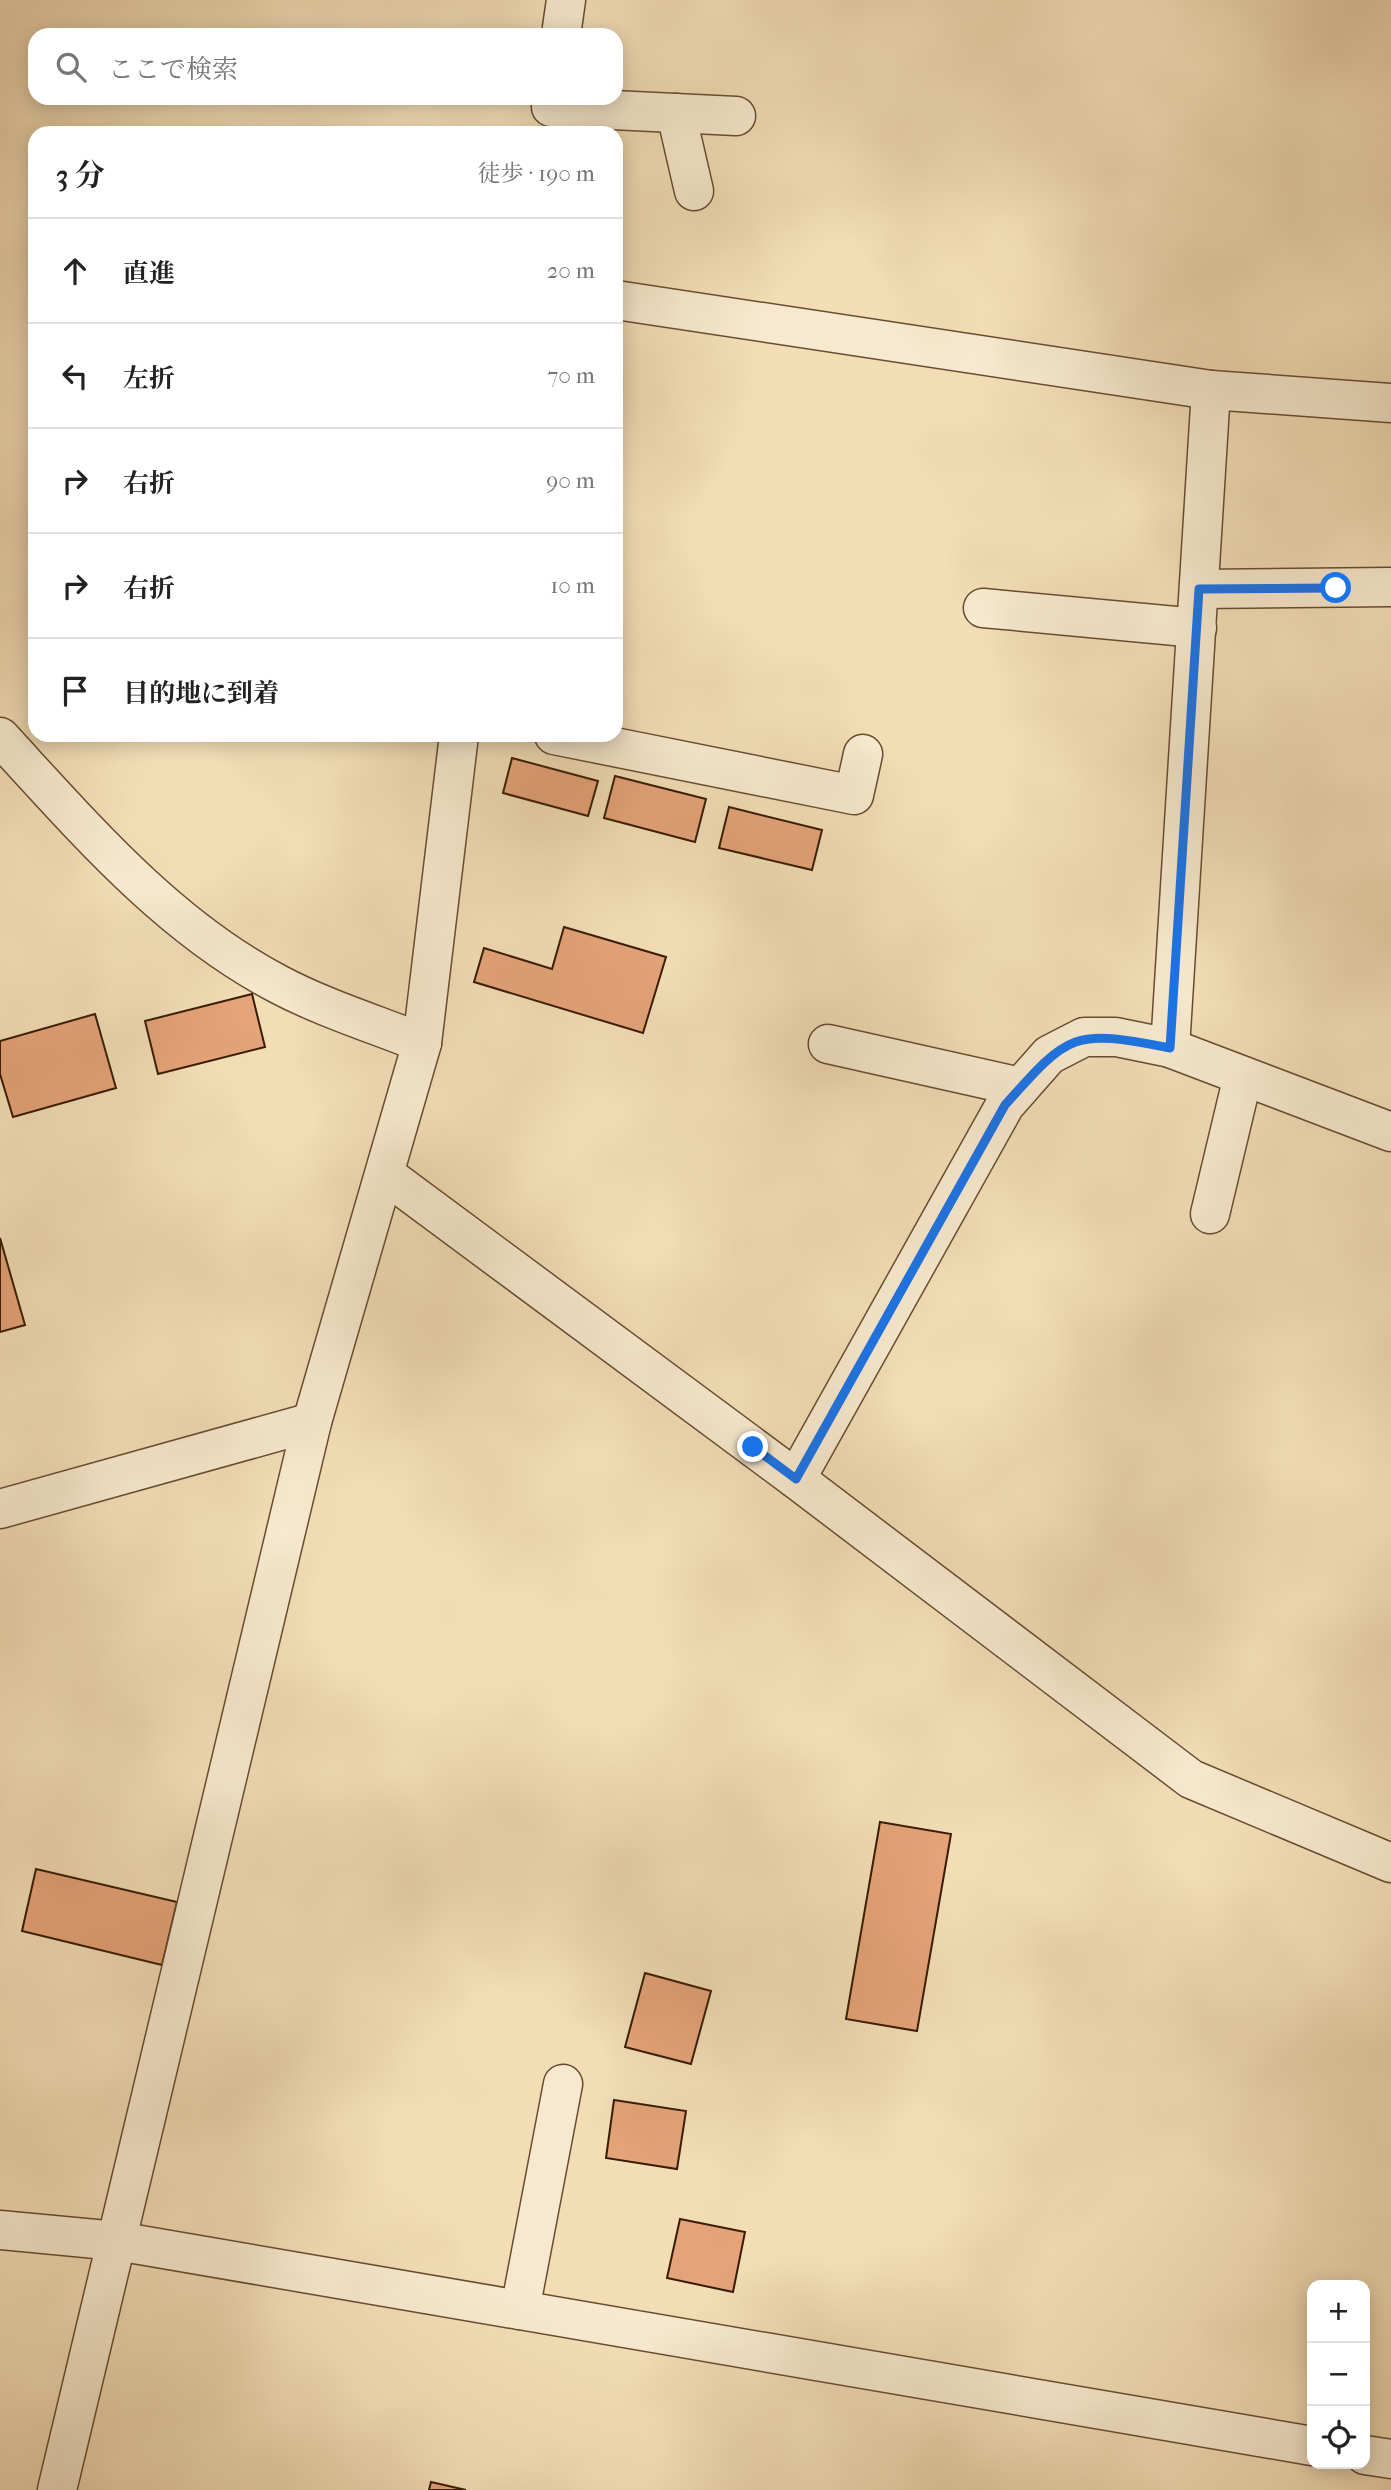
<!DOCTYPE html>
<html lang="ja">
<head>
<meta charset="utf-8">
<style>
  body { margin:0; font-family:"IM FELL French Canon","Noto Serif JP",serif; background:#f6f6f6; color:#222 }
  .controls { position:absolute; right:21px; bottom:21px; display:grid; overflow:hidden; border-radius:14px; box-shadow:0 4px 18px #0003 }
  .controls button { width:63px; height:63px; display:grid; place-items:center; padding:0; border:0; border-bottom:2px solid #e0e0e0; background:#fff; color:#222; font:35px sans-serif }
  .stop { position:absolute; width:21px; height:21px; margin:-16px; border:5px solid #1a73e8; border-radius:50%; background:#fff }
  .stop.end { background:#1a73e8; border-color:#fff; box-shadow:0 2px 7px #0008 }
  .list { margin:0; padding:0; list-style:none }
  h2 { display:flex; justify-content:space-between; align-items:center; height:91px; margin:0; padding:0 28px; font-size:30px }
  h2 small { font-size:23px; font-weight:400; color:#767676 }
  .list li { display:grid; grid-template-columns:46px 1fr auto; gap:21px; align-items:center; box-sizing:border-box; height:105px; padding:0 28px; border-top:2px solid #e0e0e0 }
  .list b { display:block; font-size:26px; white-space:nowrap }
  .list em { font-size:23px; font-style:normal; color:#767676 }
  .icon { flex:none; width:38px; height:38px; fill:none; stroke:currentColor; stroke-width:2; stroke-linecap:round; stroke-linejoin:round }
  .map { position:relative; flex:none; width:1391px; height:2490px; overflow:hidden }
  .search { position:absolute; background:#fff; box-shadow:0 4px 18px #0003; left:28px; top:28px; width:595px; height:77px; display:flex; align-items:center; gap:18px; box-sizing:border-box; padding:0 24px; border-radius:21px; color:#767676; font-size:26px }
  .panel { position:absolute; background:#fff; box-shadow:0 4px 18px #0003; left:28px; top:126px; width:595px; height:616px; border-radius:21px }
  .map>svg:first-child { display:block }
</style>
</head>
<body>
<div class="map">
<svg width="1391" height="2490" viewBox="0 0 1391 2490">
  <rect width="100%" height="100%" fill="#f2ddb5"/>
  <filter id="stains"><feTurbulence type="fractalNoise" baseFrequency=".00286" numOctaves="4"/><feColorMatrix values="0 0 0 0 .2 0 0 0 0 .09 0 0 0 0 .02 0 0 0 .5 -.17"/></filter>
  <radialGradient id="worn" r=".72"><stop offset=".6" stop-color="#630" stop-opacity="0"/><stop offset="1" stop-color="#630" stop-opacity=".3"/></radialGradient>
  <g fill="#e4a378" stroke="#391c05" stroke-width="2">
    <path d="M512,758L598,781L588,816L503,793Z"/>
    <path d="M615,776L706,799L695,842L604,818Z"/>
    <path d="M729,807L822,830L812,870L719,848Z"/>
    <path d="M564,927L666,957L643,1033L474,982L484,948L552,969Z"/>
    <path d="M252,994L265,1047L158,1074L145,1021Z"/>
    <path d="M95,1014L116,1088L13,1117L0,1074V1041Z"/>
    <path d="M0,1238L25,1325L0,1332Z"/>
    <path d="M880,1822L951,1834L917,2031L846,2019Z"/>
    <path d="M36,1869L177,1902L162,1965L22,1931Z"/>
    <path d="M645,1973L711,1991L691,2064L625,2047Z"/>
    <path d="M614,2100L686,2111L677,2169L606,2158Z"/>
    <path d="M680,2219L745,2232L733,2292L667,2278Z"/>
    <path d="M431,2482L466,2490H429Z"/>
  </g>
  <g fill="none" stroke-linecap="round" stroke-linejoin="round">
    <defs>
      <g id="street">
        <path d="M561,35L566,0"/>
        <path d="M551,107L736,116"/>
        <path d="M676,113L694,191"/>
        <path d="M616,300L1211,390L1391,403"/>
        <path d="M1199,589L1391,587"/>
        <path d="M983,608L1197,628"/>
        <path d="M554,735L854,795L863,754"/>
        <path d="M0,737C84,828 167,926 278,984C323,1008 375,1024 422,1043"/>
        <path d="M828,1044L1020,1087"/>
        <path d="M1170,1048L1211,390"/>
        <path d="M386,1175L796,1479L1191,1779L1391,1863"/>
        <path d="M1210,1214L1243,1076"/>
        <path d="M796,1479L1005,1105L1049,1055L1084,1037H1116L1170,1048L1391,1132"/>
        <path d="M0,1509L312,1422"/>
        <path d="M0,2230L117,2241L1312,2446"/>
        <path d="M520,2310L563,2084"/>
        <path d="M1365,2455L1391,2459"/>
        <path d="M57,2490L312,1422L422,1043L459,735"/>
      </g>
    </defs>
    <use href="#street" stroke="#674c31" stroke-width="41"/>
    <use href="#street" stroke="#f7e9cf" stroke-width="38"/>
  </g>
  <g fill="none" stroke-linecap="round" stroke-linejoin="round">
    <path stroke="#1a73e8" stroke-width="9" d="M753,1447L796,1479L1005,1105C1070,1032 1073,1029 1170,1048L1199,589L1336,588"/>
  </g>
  <rect width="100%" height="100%" filter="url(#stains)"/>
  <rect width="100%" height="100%" fill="url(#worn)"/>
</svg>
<div class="controls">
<button>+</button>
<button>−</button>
<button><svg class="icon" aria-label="locate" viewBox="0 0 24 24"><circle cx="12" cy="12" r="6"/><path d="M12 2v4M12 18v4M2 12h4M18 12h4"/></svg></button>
</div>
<div class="stop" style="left:1336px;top:588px"></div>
<div class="stop end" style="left:753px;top:1447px"></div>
<div class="search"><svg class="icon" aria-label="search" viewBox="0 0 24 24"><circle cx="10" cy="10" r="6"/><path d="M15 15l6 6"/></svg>ここで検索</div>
<section class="panel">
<h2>3 分<small>徒歩 · 190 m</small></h2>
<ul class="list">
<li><svg class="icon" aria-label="ahead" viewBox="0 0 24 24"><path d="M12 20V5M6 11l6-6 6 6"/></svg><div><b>直進</b></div><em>20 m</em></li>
<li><svg class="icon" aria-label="left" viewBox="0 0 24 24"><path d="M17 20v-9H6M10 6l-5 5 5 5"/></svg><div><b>左折</b></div><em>70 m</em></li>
<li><svg class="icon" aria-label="right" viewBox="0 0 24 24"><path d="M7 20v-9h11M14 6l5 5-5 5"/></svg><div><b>右折</b></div><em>90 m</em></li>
<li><svg class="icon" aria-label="right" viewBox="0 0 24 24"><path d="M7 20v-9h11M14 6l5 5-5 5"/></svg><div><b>右折</b></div><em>10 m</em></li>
<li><svg class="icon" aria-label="arrive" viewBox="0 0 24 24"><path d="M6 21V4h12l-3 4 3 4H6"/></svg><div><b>目的地に到着</b></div></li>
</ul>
</section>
</div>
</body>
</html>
